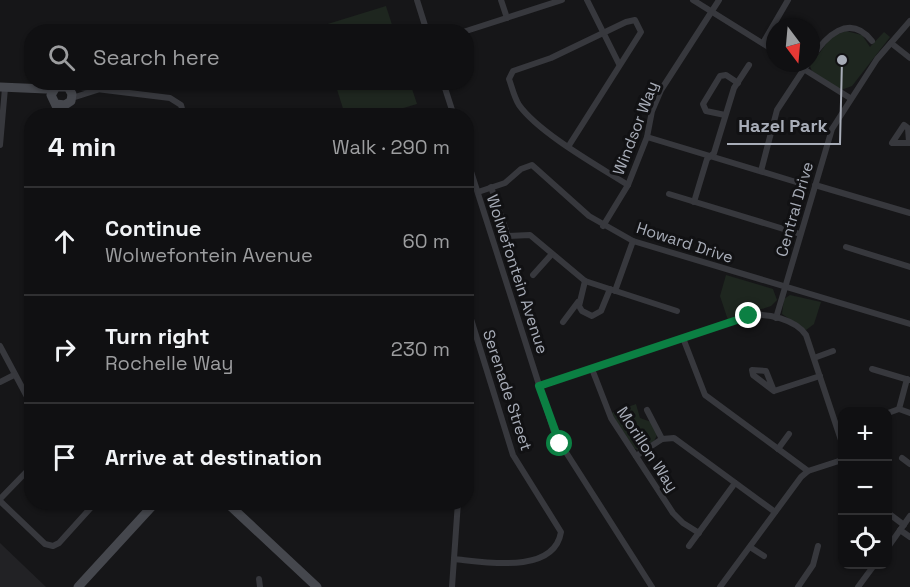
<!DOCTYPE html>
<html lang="en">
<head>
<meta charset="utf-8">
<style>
  body { margin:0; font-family:"Space Grotesk",sans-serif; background:#19191b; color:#f1f3f6 }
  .controls { position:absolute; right:18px; bottom:18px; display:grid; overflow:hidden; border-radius:12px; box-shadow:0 2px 4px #0004 }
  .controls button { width:54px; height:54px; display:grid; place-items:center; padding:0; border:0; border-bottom:2px solid #303032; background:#101012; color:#f1f3f6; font:30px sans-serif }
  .compass { position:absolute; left:766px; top:18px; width:54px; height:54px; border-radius:50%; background:#101012; box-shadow:0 2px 4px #0004; rotate:164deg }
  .stop { position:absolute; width:18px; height:18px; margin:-14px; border:4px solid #0b8043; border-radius:50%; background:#fff }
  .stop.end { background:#0b8043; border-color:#fff; box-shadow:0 2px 6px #0008 }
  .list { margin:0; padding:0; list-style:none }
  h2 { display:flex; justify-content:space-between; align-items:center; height:78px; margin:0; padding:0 24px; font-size:26px }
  h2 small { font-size:20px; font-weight:400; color:#9c9d9f }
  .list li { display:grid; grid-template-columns:39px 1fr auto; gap:18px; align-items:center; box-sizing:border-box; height:108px; padding:0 24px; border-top:2px solid #303032 }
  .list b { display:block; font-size:22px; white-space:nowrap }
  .list p { margin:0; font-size:20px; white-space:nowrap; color:#9c9d9f }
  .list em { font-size:20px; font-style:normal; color:#9c9d9f }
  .icon { flex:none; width:33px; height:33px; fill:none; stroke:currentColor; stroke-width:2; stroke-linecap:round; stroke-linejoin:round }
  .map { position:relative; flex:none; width:910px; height:587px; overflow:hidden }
  .search { position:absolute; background:#101012; box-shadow:0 2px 4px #0004; left:24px; top:24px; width:450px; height:66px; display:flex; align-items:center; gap:15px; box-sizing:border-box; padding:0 21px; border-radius:24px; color:#9c9d9f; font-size:22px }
  .panel { position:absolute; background:#101012; box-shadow:0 2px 4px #0004; left:24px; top:108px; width:450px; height:402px; border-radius:24px }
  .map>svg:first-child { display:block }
</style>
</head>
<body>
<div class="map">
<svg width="910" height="587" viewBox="0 0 910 587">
  <rect width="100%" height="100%" fill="#161618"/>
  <path fill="#222225" d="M0,543L46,587H0Z"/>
  <g fill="#1e261f">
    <path d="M386,6L394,31H319L318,27Z"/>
    <path d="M846,31L862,35L870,47L884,32L890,37L852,86L841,90L812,71L810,66L832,36Z"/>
    <path d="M335,83H410L417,104L380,115H345Z"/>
    <path d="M726,275L773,289L777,300L771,306L728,320L720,296Z"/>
    <path d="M790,295L821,302L814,324L806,330L782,314L784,299Z"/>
    <path d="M636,404L640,418L651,422L657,435L654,441L638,450L633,448L611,413Z"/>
  </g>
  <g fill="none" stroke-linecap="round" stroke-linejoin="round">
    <g stroke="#37383d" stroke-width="6">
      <path d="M417,0L427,32"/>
      <path d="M501,0L507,18"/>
      <path d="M587,0L619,64"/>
      <path d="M693,0L775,51"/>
      <path d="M463,32L562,0"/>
      <path d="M763,43L788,0"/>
      <path d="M891,43L910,58"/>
      <path d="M811,59C825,37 849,12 872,41"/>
      <path d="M794,63L850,98"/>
      <path d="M443,82L454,116"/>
      <path d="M64,85L170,98L181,105L184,116"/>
      <path d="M72,98L97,90"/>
      <path d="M725,115L706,111L703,104L720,76L726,75L738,83"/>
      <path d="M647,137L796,182"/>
      <path d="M909,142L908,128L904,125L892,143H910"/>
      <path d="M0,145L5,88"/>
      <path d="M568,147L641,32L635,20L626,22L551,58L513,71L509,79C512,87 514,97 519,105C539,133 598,166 628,185"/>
      <path d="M466,156L555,435L652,587"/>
      <path d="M761,171L777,110L808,63"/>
      <path d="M815,185L910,213"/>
      <path d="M491,187L508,236L530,235L585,281L677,311"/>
      <path d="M478,192L505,183L521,169L532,165L589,216L633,241L910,324"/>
      <path d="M669,194L800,234"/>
      <path d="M694,202L707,159L714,153L734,88L749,65"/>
      <path d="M603,226L628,185L647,137L652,111L661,90L719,0"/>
      <path d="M846,247L910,267"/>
      <path d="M533,275L551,255"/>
      <path d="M585,281L579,306L582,311L592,316L601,311L610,289"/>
      <path d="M615,291L633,241"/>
      <path d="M776,318L832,129L877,59L910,21"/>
      <path d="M563,322L578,302"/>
      <path d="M683,338L705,395L808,471"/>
      <path d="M0,346L32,406"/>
      <path d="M814,358L833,351"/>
      <path d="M592,369L611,418L673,513L683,523L699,533"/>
      <path d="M872,369L909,380"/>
      <path d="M907,379L899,409L910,413"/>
      <path d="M0,382L14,375"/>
      <path d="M539,386L749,316C767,312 796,320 806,335L842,443"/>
      <path d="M774,391L753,375L752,370L766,371L774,391L820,376"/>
      <path d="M647,410L662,439"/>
      <path d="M888,413L899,409"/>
      <path d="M778,449L789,434"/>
      <path d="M636,456L662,439L674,438L775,512"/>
      <path d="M902,458L910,464"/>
      <path d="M0,499L32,466"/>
      <path d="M0,501L45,544L53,546L59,543L96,502"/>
      <path d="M888,513L904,525"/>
      <path d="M900,530L910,537"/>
      <path d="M689,546L735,483"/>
      <path d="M750,547L764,556"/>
      <path d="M888,547L910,516"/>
      <path d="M454,559C485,562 554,575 561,532L513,455L466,303"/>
      <path d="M259,579L260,587"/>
      <path d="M452,587L458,502"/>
      <path d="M720,587L801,477L808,471L842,460"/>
      <path d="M798,587L813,565L818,546"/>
      <path d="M858,587L875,564"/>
    </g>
    <g stroke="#45474d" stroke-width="9">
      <path d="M0,87L46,89L56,87"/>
      <path d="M56,104L65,105L71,101L72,94L68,87H56L51,95L61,116"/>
      <path d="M226,502L317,587"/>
      <path d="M78,587L156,502"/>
    </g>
  </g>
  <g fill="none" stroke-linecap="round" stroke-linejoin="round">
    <path stroke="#0b8043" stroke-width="8" d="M560,444L539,386L749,316"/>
  </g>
  <g text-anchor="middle" stroke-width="6" stroke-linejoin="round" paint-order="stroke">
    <g font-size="16" fill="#a8adb8" stroke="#111113">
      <text transform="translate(635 128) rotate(-69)" y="6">Windsor Way</text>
      <text transform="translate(794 209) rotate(-74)" y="6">Central Drive</text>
      <text transform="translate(685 242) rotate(18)" y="6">Howard Drive</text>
      <text transform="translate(518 274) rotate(72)" y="6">Wolwefontein Avenue</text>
      <text transform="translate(508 390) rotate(72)" y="6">Serenade Street</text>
      <text transform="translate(648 449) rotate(57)" y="6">Morillon Way</text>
    </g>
  </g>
  <path fill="none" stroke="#a8adb8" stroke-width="2" d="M842 60L840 144H727"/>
  <circle fill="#a8adb8" stroke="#111113" stroke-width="2" cx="842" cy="60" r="6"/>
  <g font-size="18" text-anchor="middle" font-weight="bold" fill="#a8adb8" stroke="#111113" stroke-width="6" stroke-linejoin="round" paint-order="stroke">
    <text x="783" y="132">Hazel Park</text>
  </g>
</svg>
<div class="controls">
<button>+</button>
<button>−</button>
<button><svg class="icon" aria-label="locate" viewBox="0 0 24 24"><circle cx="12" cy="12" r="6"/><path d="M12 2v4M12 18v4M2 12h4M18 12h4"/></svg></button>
</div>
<svg class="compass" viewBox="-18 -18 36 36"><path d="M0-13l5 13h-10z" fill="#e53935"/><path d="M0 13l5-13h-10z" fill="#9c9d9f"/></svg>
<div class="stop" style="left:560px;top:444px"></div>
<div class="stop end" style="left:749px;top:316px"></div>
<div class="search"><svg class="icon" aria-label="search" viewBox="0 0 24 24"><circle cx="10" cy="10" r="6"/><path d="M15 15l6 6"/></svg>Search here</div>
<section class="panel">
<h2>4 min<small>Walk · 290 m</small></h2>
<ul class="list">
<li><svg class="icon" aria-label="ahead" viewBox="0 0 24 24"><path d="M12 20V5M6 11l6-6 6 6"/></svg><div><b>Continue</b><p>Wolwefontein Avenue</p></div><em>60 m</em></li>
<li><svg class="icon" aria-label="right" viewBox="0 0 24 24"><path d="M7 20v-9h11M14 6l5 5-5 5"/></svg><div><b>Turn right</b><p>Rochelle Way</p></div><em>230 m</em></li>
<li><svg class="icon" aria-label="arrive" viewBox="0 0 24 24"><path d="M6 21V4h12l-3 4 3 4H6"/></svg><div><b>Arrive at destination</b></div></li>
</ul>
</section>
</div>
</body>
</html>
